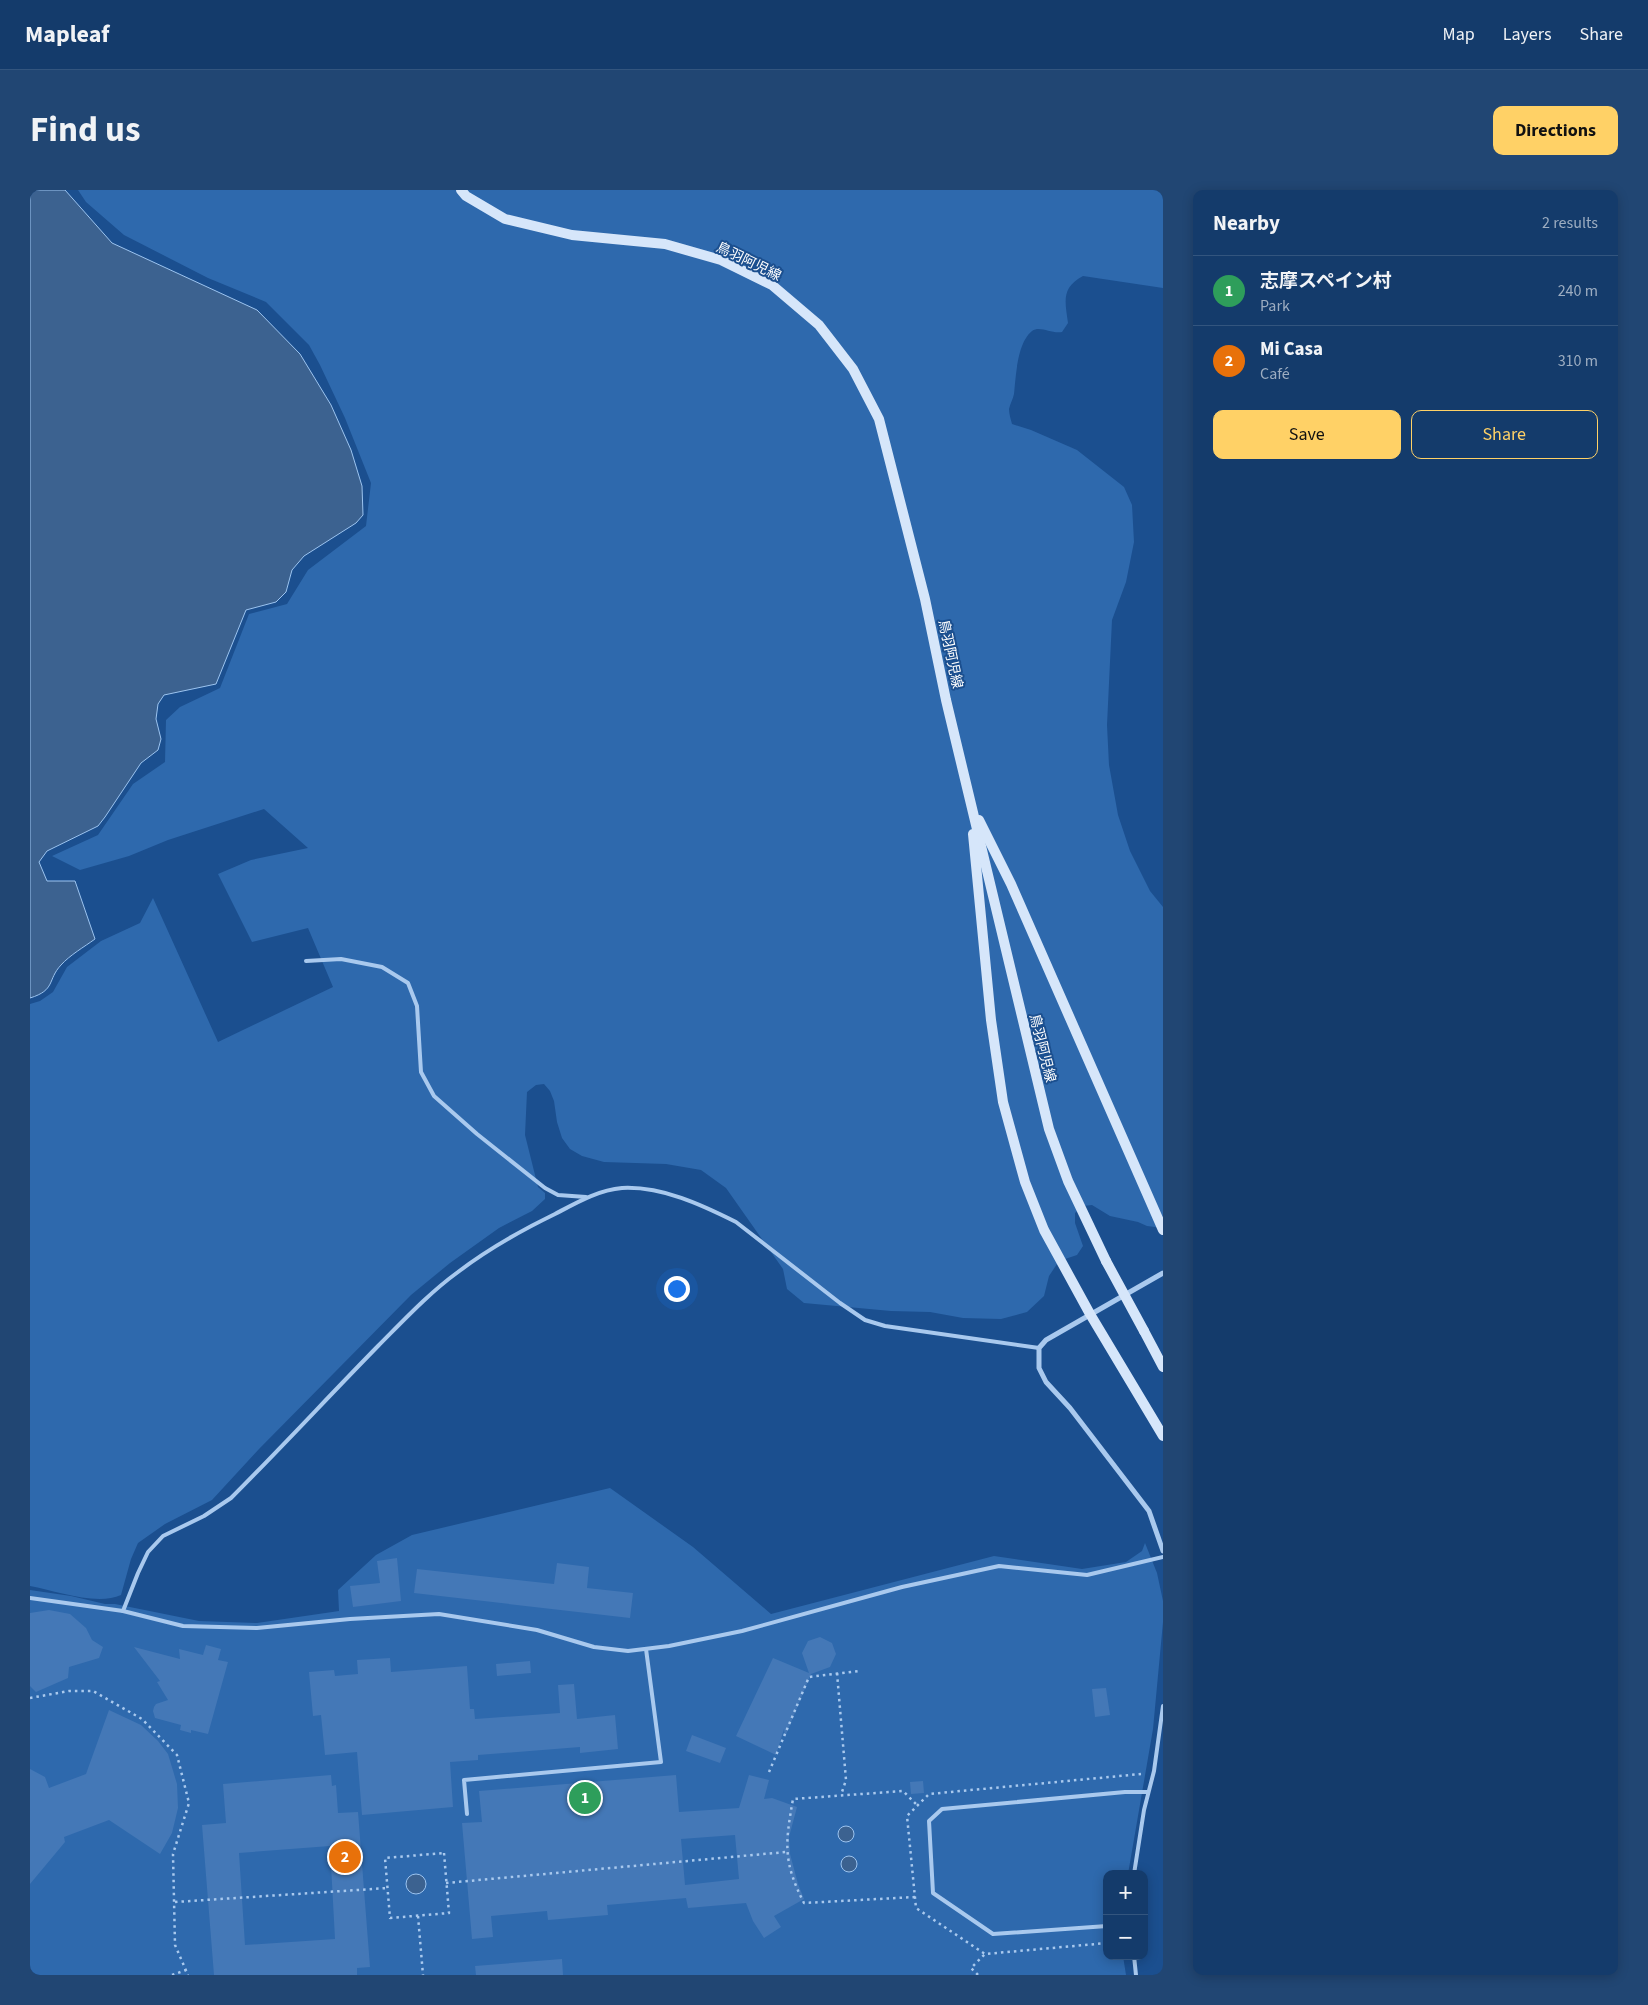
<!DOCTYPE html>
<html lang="en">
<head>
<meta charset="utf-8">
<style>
  body { margin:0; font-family:"Source Sans 3","Noto Sans JP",sans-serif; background:#214673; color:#f1f3f6 }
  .controls { position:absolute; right:15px; bottom:15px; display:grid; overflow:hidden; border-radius:10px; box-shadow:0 2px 12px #0003 }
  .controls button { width:45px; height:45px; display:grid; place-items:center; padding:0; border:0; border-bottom:1px solid #33557e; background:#143b6b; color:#f1f3f6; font:25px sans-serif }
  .you { position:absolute; left:646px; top:1098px; width:18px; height:18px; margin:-12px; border:4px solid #fff; border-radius:50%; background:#1a73e8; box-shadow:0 0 0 8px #1a73e833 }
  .badge { display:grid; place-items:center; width:32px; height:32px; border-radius:50%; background:#ffd166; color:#fff; font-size:16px; font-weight:700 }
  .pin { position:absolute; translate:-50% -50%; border:2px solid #fff; box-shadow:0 1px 5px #0006 }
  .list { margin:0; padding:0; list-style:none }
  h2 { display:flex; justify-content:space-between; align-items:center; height:65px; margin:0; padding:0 20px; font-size:21px }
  h2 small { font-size:16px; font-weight:400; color:#9dadc1 }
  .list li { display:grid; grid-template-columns:32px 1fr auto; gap:15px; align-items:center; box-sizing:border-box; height:70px; padding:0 20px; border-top:1px solid #33557e }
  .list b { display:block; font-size:19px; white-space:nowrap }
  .list p { margin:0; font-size:16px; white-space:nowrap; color:#9dadc1 }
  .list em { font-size:16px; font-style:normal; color:#9dadc1 }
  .actions { display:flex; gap:10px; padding:15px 20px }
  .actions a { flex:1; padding:11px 0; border:1px solid #ffd166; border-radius:10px; text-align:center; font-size:18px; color:#ffd166 }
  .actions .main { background:#ffd166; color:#111 }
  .map { position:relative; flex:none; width:1133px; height:1785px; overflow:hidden; border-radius:10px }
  header { display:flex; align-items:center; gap:30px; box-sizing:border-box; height:70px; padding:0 25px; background:#143b6b; border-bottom:1px solid #33557e }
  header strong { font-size:24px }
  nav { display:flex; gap:28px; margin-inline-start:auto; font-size:18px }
  .intro { display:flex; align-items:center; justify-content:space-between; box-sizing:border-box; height:120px; padding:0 30px }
  h1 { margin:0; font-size:35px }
  .button { padding:12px 22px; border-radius:10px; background:#ffd166; color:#111; font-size:18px; font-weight:700 }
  main { display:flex; gap:30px; padding:0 30px }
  aside { flex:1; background:#143b6b; border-radius:10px; box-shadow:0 2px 12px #0003 }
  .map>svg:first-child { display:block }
</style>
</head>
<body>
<header>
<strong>Mapleaf</strong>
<nav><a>Map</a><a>Layers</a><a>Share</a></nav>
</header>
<div class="intro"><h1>Find us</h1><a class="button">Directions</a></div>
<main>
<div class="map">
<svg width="1133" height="1785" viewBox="0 0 1133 1785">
  <rect width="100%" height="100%" fill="#1b4f8f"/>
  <g fill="#2e69ad">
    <path d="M48,0H1133V98L1053,86C1031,98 1035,111 1038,133L1032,142C1021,144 1010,135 1002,141C987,153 986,186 984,204C983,209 980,214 979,219C979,224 981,230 982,234L1001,240L1047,260L1094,297L1102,315L1104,352L1096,392L1082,430L1077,535L1079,575L1088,625L1100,661L1120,701L1133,717V1038L1117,1036L1108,1032L1080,1026L1062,1015L1053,1016L1045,1023V1033L1053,1056L1047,1065L1029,1071L1019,1086L1014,1106L997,1122L971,1129L933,1128L900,1122L861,1121L774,1113L757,1099L753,1079L696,998L671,980L636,974L574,972L552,966L540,959L532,948L527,932L524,911L520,901L514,894L506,895L497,902L495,945L508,997L515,1003V1009L502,1021L469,1038L420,1073L381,1105L229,1259L182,1310L135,1334L108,1353L101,1369L91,1405C67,1416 26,1401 0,1396V814L10,811L23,802L37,777L71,751L110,733L123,708L188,852L303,797L278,738L222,752L188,684L221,670L278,658L234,619L138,650L99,666L50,680L22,666L68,645L103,594L135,572L136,530L150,517L190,498L219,424L257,414L278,380L336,336L341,293L315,228L290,175L279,155L236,112L178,88L94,45L56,12Z"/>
    <path d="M580,1298L663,1357L741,1424L964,1366L1052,1379L1096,1372L1112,1361L1115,1353L1127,1383L1133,1411V1432L1123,1539L1098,1684H1077V1766H1093L1096,1785H0V1400L41,1406L75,1414H85L169,1431L227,1433L309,1421L308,1400L346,1365L382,1345Z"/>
  </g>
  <g fill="#3c6290" stroke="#9cc4f0">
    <path d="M0,0H35L82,53L227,120L270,164L301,215L321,260L332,296L333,325L326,333L274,366L262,380L256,402L246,412L216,420L186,494L134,505L128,514L126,529L131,549L128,560L111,573L75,627L68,636L17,661L9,672L17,691H45L65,749C54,757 40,765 31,775C17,790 26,800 0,808Z"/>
    <circle cx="816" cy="1644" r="8"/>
    <circle cx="819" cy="1674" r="8"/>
    <circle cx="386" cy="1694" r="10"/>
  </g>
  <g fill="#4478b7" fill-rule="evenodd">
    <path d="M367,1368L371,1411L323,1417L320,1396L350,1393L347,1371Z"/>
    <path d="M527,1373L559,1377L557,1398L603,1403L600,1428L384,1403L387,1379L524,1394Z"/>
    <path d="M19,1420L40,1424L56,1438L62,1450L73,1457L69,1468L39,1477L38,1488L6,1502L0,1496V1423Z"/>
    <path d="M790,1447L802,1453L806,1464L800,1477L781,1484L755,1547L754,1539L746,1565L706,1546L743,1468L779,1483L772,1463L778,1451Z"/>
    <path d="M176,1455L191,1459L188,1470L198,1472L178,1544L161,1540V1543L150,1540L151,1535L125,1528L123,1521L124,1517L126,1514L138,1510L127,1492L130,1491L104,1457L150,1469L149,1459L173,1465Z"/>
    <path d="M360,1468L361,1482L437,1476L440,1519H444L445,1529L530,1523L528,1495L544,1494L547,1529L585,1525L588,1559L550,1563V1557L448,1565V1570L420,1572L423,1617L332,1625L327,1562L295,1565L291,1525L283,1526L279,1482L304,1480L305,1486L328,1484L327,1470Z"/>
    <path d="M500,1471L501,1483L467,1486L466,1474Z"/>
    <path d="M1076,1498L1080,1525L1065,1527L1062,1499Z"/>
    <path d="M79,1520L111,1535L128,1551L138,1564L147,1594L148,1618L142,1643L130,1664L79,1630L34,1647L35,1652L0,1694V1579L15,1587L19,1598L56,1584Z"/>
    <path d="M662,1545L696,1558L690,1573L656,1561Z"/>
    <path d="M301,1585L302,1596L306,1595L308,1623L328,1622L340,1777L327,1778V1785H184L172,1635L196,1633L193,1594ZM300,1656L305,1749L215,1755L209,1663Z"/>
    <path d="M646,1585L649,1622L709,1618L719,1585L739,1590L734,1609L742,1608L767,1617L759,1647L760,1664L768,1694L774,1709L744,1726L751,1737L734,1748L723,1731L716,1713L658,1718L656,1708L577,1715L578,1725L518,1730L517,1721L461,1726L463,1747L442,1749L432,1633L452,1632L449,1601ZM705,1645L709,1689L655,1695L651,1649Z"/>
    <path d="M893,1591L894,1603L881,1604L880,1592Z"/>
    <path d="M532,1769L533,1785H446L445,1776Z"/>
  </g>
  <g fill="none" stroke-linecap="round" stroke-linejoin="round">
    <g stroke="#a9c9ee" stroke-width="2.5" stroke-dasharray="2.5 4" stroke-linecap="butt">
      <path d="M807,1483L816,1590L811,1605"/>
      <path d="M0,1508L39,1501H63L112,1529L147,1565L159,1613L143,1664L145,1755L158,1785"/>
      <path d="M739,1582L779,1487L829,1481"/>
      <path d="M414,1663L419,1723L360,1728L355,1668Z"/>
      <path d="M416,1693L756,1662"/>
      <path d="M885,1707L774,1713C753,1672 755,1654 763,1609L873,1601L887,1615"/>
      <path d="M145,1712L358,1698"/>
      <path d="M388,1726L393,1785"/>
      <path d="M1077,1753L955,1764L886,1718L877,1626L899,1604L1111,1584"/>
      <path d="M142,1785L156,1780"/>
      <path d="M948,1785L941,1778L955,1764"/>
    </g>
    <g stroke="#a9c9ee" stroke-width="4">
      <path d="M276,771L311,769L352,777L378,793L387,816L391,882L404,906L447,944L515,998L528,1005L556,1007"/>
      <path d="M0,1408L93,1421L153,1436L227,1438L320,1429L409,1424L507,1440L564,1457L598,1461L639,1456L712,1441L872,1397L969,1376L1057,1385L1133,1367"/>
      <path d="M93,1421L108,1383L118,1362L133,1346L174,1326L201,1308C251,1258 299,1206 348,1156C373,1131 399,1103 428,1082C458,1059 492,1040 525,1024C546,1013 568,1000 592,998C632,996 672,1015 706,1032L810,1113L835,1130L855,1136L1009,1158"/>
      <path d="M437,1624L434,1590L631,1572L616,1459"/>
      <path d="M1104,1684L1114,1620L1124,1581L1133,1516"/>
      <path d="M1077,1736L963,1744L903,1703L899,1631L912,1619L1095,1602H1118"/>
      <path d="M1104,1766L1106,1785"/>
    </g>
    <path stroke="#a9c9ee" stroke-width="5" d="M1133,1083L1016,1150L1009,1158V1178L1016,1192L1040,1218L1119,1321L1133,1361"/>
    <g stroke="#d6e6fa" stroke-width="10">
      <path d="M431,0L436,6L475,29L542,45L635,54L691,70L742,95L789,135L823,179L849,229L895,409L916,510L1019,939L1038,991L1076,1071"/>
      <path d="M949,630L981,694L1133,1040"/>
      <path d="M943,644L961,830L973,912L995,992L1014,1040L1060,1124L1133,1246"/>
      <path d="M1114,1141L1133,1177"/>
    </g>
    <path stroke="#d6e6fa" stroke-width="10" d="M1076,1071L1114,1141"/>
  </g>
  <g text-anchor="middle" stroke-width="4" stroke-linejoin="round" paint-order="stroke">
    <g font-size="14" fill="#fff" stroke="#1b4f8f">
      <text transform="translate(719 71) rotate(26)" y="5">鳥羽阿児線</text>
      <text transform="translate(921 464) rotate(78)" y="5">鳥羽阿児線</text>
      <text transform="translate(1013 858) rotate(76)" y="5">鳥羽阿児線</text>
    </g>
  </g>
</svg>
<div class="controls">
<button>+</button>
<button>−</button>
</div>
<div class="you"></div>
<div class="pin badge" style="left:555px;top:1608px;background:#2e9e5b">1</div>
<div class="pin badge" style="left:315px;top:1667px;background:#e8710a">2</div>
</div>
<aside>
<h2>Nearby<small>2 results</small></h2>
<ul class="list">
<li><span class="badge" style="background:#2e9e5b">1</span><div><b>志摩スペイン村</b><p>Park</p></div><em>240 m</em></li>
<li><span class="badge" style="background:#e8710a">2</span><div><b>Mi Casa</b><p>Café</p></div><em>310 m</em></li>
</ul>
<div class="actions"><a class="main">Save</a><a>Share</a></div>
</aside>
</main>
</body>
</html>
